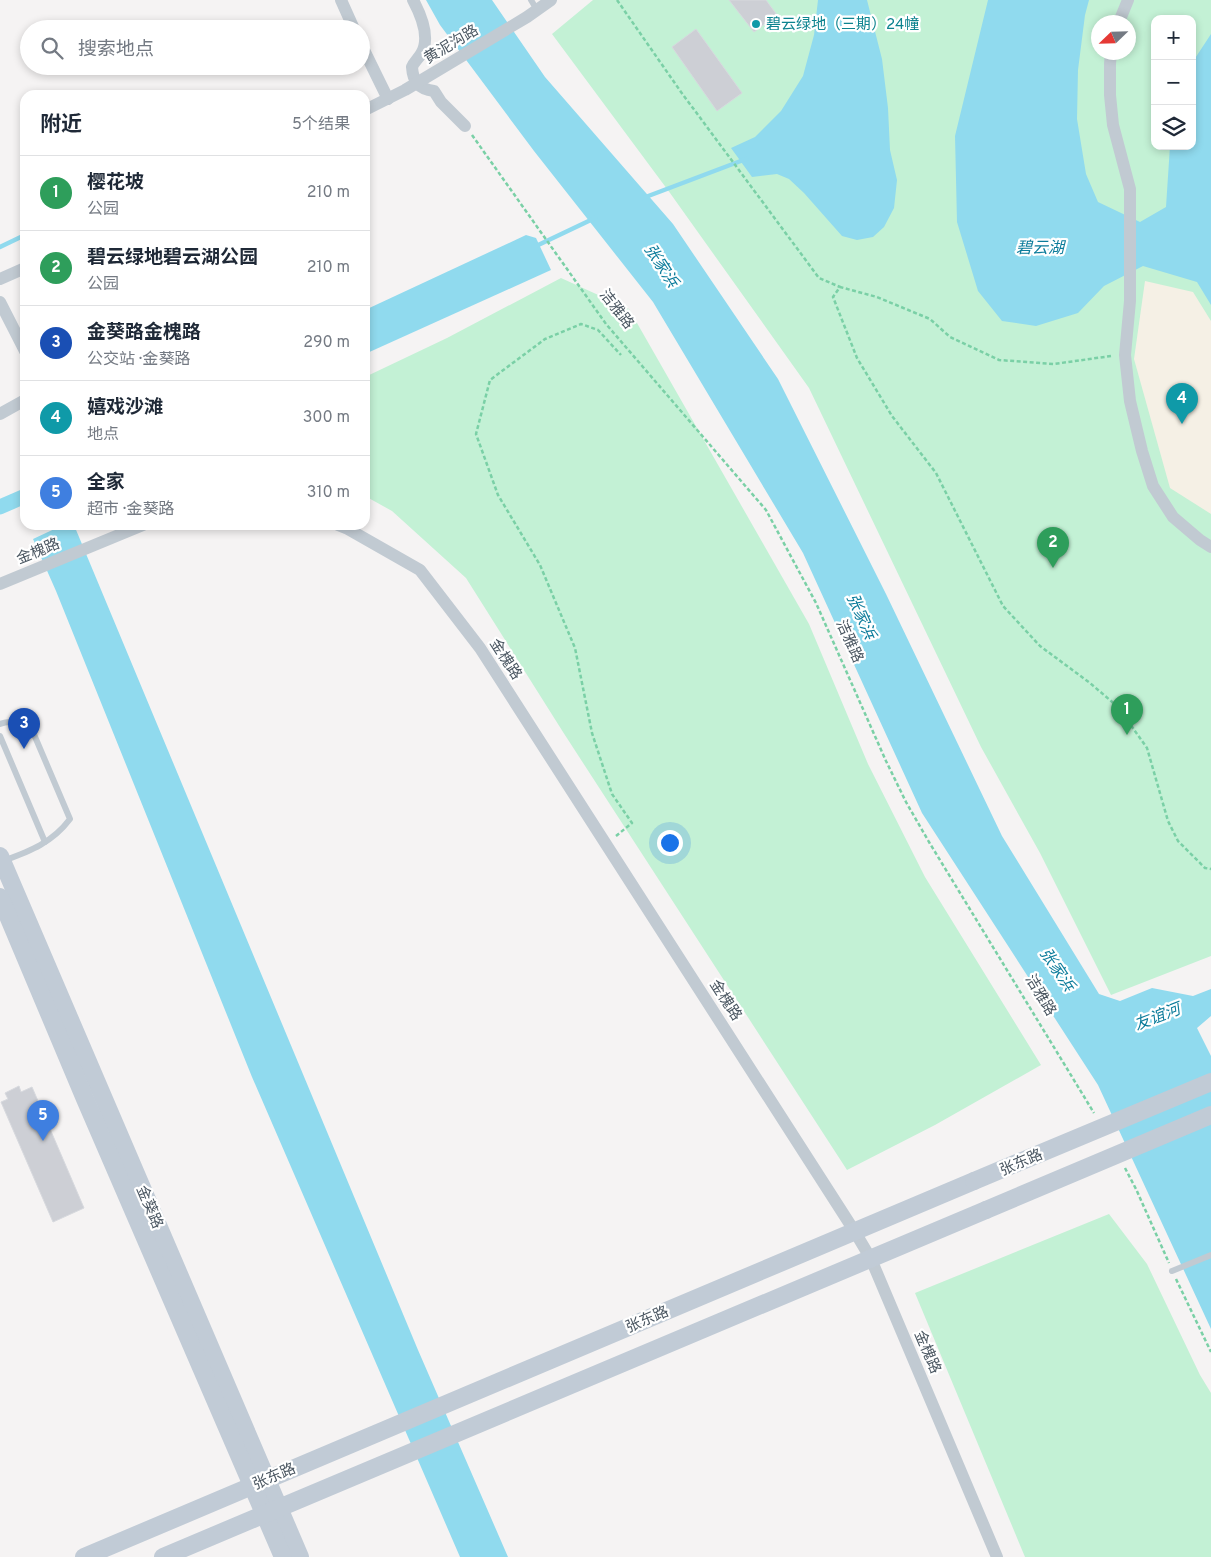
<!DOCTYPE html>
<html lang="zh">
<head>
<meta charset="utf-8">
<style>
  body { margin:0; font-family:Overpass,"Noto Sans SC",sans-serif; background:#f2f2f3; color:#1f2937 }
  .controls { position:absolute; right:15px; top:15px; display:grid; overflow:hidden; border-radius:10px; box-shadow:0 2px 8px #0003 }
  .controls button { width:45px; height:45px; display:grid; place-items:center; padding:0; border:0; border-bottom:1px solid #e0e1e3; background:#fff; color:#1f2937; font:25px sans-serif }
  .compass { position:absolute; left:1091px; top:15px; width:45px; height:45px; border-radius:50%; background:#fff; box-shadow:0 2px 8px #0003; rotate:247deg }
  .you { position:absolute; left:669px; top:842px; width:18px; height:18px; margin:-12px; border:4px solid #fff; border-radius:50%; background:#1a73e8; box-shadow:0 0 0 8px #1a73e833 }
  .badge { display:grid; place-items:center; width:32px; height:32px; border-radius:50%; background:#b45309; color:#fff; font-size:16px; font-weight:700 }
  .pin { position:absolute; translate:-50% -41px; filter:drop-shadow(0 1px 2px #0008) }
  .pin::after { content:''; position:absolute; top:26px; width:18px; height:15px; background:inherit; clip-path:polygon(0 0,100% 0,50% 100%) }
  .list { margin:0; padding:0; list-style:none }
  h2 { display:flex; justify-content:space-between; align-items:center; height:65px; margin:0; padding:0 20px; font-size:21px }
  h2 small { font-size:16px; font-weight:400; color:#747a83 }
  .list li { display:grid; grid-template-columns:32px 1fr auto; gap:15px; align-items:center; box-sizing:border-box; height:75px; padding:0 20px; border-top:1px solid #e0e1e3 }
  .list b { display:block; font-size:19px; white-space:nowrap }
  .list p { margin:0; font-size:16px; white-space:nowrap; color:#747a83 }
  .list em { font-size:16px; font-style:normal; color:#747a83 }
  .icon { flex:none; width:28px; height:28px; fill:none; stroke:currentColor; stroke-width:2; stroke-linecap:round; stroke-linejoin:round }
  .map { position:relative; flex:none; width:1211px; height:1557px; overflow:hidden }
  .search { position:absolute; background:#fff; box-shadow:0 2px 8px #0003; left:20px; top:20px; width:350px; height:55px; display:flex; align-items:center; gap:12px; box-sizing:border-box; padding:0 18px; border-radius:28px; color:#747a83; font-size:19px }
  .panel { position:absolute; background:#fff; box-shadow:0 2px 8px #0003; left:20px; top:90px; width:350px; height:440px; border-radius:15px }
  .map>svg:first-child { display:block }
</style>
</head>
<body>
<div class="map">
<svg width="1211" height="1557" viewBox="0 0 1211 1557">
  <rect width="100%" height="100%" fill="#f5f3f3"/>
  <g fill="#c3f1d5" fill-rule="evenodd">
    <path d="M593,0H1211V956L1111,995L1040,853L981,747L809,388L670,193L552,34ZM1155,19H1192V146H1155ZM1098,22H1128V52H1098Z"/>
    <path d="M561,278L629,309L809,624L868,764L925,877L1041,1065L935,1125L847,1170L563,732L466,578L392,511L365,496V377L447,338Z"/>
    <path d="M1109,1214L1147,1264L1200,1375L1211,1393V1557H1025L915,1293Z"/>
  </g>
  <path fill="#f5f0e5" d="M1145,281L1193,292L1211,321V514L1170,488L1134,359Z"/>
  <g fill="#90daee">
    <path d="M426,0H492L545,77L673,224L778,379L886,594L1002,836L1099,994L1120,1001L1152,988L1193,996L1211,989V1016L1197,1028L1211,1056V1329L1098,1085L922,813L803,553L653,302L534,151L440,25Z"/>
    <path d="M818,0H867L882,59L888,108L890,150L897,180L894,208L884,227L873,237L857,240L842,236L804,193L789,179L777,174L752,177L731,148L755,137L781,111L803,76L814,35Z"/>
    <path d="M988,0H1089L1085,15L1078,70L1077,119L1086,174L1098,202L1140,222L1166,207L1170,146H1192V63L1211,34V305L1197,282L1143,266L1104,286L1078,313L1036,326L1002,321L978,291L957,222L955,136Z"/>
    <path d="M526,235L536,238L551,270L365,354V310Z"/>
    <path d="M63,525H74L418,1350L508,1557H460L252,1077L56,591L33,539Z"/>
  </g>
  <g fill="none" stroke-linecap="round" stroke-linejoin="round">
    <g stroke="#90daee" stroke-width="4.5">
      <path d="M643,198L746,159"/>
      <path d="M0,247L25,235"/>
      <path d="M534,247L595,218"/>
    </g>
    <path stroke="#90daee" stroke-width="15" d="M0,507L25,496"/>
  </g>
  <g fill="#cdcfd5" stroke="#d7d9de">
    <path d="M729,0H766L777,15L754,32Z"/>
    <path d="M696,29L742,93L717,111L672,47Z"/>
    <path d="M19,1086L21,1092L32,1087L84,1208L53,1222L1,1102L8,1099L5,1093Z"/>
  </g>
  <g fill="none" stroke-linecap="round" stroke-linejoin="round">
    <g stroke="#7ad0a6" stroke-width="2.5" stroke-dasharray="4 2.5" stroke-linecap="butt">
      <path d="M617,0L681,92L819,278L840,287"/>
      <path d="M472,135L606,324L766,510L816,603L886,761L906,802L929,842L1094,1113"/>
      <path d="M1111,356L1054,364L999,360L950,337L930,319L877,297L840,287L833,297L857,358L892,416L936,473L1003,606L1040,646L1090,683L1118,707L1147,748L1168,821L1178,841L1205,868L1211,869"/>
      <path d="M616,836L632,823L612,794L592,733L575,648L540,565L498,495L476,434L490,380L545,339L581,324L598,330L621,355"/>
      <path d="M1125,1168L1136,1189L1169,1263"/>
      <path d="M1176,1279L1211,1352"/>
    </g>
    <g stroke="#c1cad2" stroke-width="6">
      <path d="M531,0L537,10"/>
      <path d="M0,724C12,719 24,724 33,732L70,819C52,843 30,851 3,861"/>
      <path d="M0,736L45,842"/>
      <path d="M1172,1271L1211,1255"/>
    </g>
    <g stroke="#c1cad2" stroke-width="12">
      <path d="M341,0L354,29"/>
      <path d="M413,0C421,15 431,38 421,54C418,59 414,62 412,67C413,82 419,89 434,91L441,102L465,126"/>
      <path d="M1119,22L1128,0"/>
      <path d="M361,44L388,99"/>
      <path d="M1111,52L1110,64V95L1113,125L1130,189V301L1125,355L1130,401L1142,451L1153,486L1173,517L1200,540L1211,547"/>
      <path d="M365,110L405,90L527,17L551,0"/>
      <path d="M0,279L25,268"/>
      <path d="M0,302L25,351"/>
      <path d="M0,414L25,400"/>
      <path d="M338,525L348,529L420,570L480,648L855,1232L871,1259L997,1557"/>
      <path d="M0,584L143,525"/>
    </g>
    <g stroke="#c1cbd6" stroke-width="18">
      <path d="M0,856L300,1557"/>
      <path d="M0,897L85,1099L283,1557"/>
      <path d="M84,1557L974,1181"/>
      <path d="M163,1557L986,1210"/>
    </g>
    <g stroke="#c1cbd6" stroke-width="18">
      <path d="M974,1181L1211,1082"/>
      <path d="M986,1210L1211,1115"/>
    </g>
  </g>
  <circle fill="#0f9aa8" stroke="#fff" stroke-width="2" cx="756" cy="24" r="5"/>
  <g text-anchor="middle" stroke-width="4.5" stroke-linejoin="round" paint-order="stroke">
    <g font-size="15" fill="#0d838f" stroke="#fff" text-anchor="start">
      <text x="766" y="29">碧云绿地（三期）24幢</text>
    </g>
    <g font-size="15" fill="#4a5661" stroke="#fff">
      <text transform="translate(451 44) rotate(-31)" y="5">黄泥沟路</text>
      <text transform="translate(617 309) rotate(52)" y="5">洁雅路</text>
      <text transform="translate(38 551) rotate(-22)" y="5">金槐路</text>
      <text transform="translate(850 641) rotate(66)" y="5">洁雅路</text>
      <text transform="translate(506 659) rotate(57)" y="5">金槐路</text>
      <text transform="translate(1041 995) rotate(59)" y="5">洁雅路</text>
      <text transform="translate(726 1000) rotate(57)" y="5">金槐路</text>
      <text transform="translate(1021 1162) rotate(-23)" y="5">张东路</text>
      <text transform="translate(150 1207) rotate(67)" y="5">金葵路</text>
      <text transform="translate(647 1319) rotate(-23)" y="5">张东路</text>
      <text transform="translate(928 1352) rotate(67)" y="5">金槐路</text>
      <text transform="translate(274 1476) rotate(-23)" y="5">张东路</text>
    </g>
    <g font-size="16" font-style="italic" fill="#0c7c9b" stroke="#fff">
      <text x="1040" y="253">碧云湖</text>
      <text transform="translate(662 265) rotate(57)" y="6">张家浜</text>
      <text transform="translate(862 616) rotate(66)" y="6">张家浜</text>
      <text transform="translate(1058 969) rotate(56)" y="6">张家浜</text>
      <text transform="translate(1157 1016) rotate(-21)" y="6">友谊河</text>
    </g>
  </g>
</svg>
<div class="controls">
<button>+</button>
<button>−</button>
<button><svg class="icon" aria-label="layers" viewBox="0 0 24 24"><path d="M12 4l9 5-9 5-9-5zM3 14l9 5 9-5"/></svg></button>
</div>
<svg class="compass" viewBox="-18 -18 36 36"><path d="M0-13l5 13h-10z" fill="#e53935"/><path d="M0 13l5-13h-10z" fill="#747a83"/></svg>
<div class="you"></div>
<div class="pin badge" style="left:1127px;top:735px;background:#2e9e5b">1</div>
<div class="pin badge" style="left:1053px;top:568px;background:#2e9e5b">2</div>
<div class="pin badge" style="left:24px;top:749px;background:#1a4fb4">3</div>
<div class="pin badge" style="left:1182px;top:424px;background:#0f9aa8">4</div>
<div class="pin badge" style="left:43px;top:1141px;background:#3f7fe0">5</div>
<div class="search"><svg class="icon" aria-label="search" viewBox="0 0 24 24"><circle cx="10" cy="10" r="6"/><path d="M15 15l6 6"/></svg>搜索地点</div>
<section class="panel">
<h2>附近<small>5个结果</small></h2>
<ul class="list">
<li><span class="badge" style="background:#2e9e5b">1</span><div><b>樱花坡</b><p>公园</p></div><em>210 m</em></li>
<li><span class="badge" style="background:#2e9e5b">2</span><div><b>碧云绿地·碧云湖公园</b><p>公园</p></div><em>210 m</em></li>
<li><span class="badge" style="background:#1a4fb4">3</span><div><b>金葵路金槐路</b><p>公交站 · 金葵路</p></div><em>290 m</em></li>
<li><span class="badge" style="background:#0f9aa8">4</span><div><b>嬉戏沙滩</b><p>地点</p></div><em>300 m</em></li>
<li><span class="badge" style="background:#3f7fe0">5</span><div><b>全家</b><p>超市 · 金葵路</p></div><em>310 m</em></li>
</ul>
</section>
</div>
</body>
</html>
